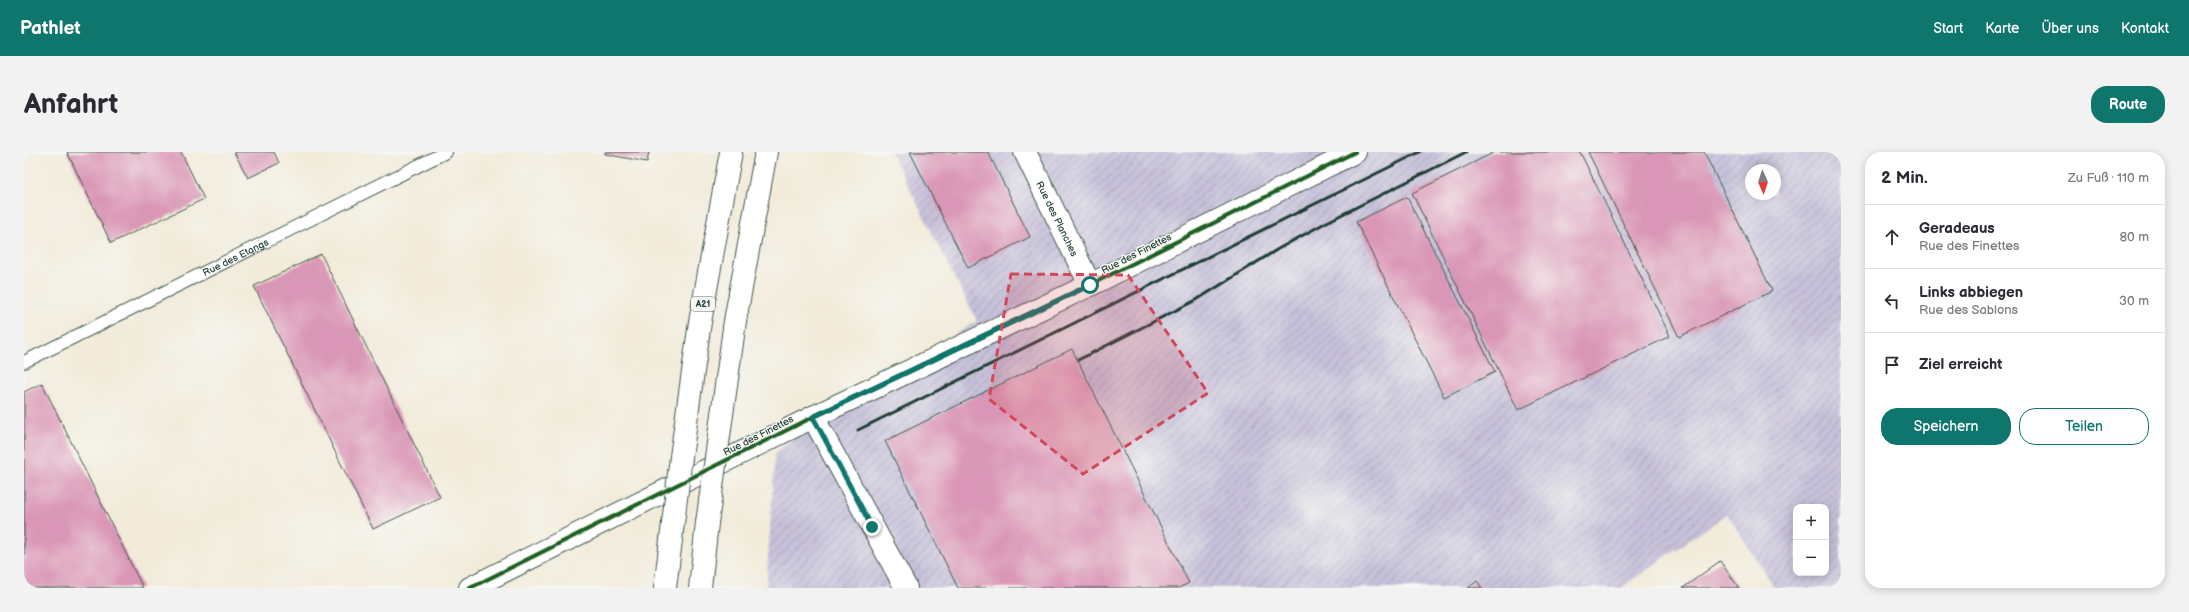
<!DOCTYPE html>
<html lang="de">
<head>
<meta charset="utf-8">
<style>
  body { margin:0; font-family:"Balsamiq Sans",sans-serif; background:#f2f2f3; color:#2b2b33 }
  .controls { position:absolute; right:12px; bottom:12px; display:grid; overflow:hidden; border-radius:8px; box-shadow:0 2px 10px #0003 }
  .controls button { width:36px; height:36px; display:grid; place-items:center; padding:0; border:0; border-bottom:1px solid #e1e1e2; background:#fff; color:#2b2b33; font:20px sans-serif }
  .compass { position:absolute; left:1721px; top:12px; width:36px; height:36px; border-radius:50%; background:#fff; box-shadow:0 2px 10px #0003; rotate:177deg }
  .stop { position:absolute; width:12px; height:12px; margin:-9px; border:3px solid #0f766e; border-radius:50%; background:#fff }
  .stop.end { background:#0f766e; border-color:#fff; box-shadow:0 1px 4px #0008 }
  .list { margin:0; padding:0; list-style:none }
  h2 { display:flex; justify-content:space-between; align-items:center; height:52px; margin:0; padding:0 16px; font-size:17px }
  h2 small { font-size:13px; font-weight:400; color:#7c7c81 }
  .list li { display:grid; grid-template-columns:26px 1fr auto; gap:12px; align-items:center; box-sizing:border-box; height:64px; padding:0 16px; border-top:1px solid #e1e1e2 }
  .list b { display:block; font-size:15px; white-space:nowrap }
  .list p { margin:0; font-size:13px; white-space:nowrap; color:#7c7c81 }
  .list em { font-size:13px; font-style:normal; color:#7c7c81 }
  .actions { display:flex; gap:8px; padding:12px 16px }
  .actions a { flex:1; padding:9px 0; border:1px solid #0f766e; border-radius:16px; text-align:center; font-size:14px; color:#0f766e }
  .actions .main { background:#0f766e; color:#fff }
  .icon { flex:none; width:22px; height:22px; fill:none; stroke:currentColor; stroke-width:2; stroke-linecap:round; stroke-linejoin:round }
  .map { position:relative; flex:none; width:1817px; height:436px; overflow:hidden; border-radius:16px }
  header { display:flex; align-items:center; gap:24px; box-sizing:border-box; height:56px; padding:0 20px; background:#0f766e; color:#fff }
  header strong { font-size:19px }
  nav { display:flex; gap:22px; margin-inline-start:auto; font-size:14px }
  .intro { display:flex; align-items:center; justify-content:space-between; box-sizing:border-box; height:96px; padding:0 24px }
  h1 { margin:0; font-size:28px }
  .button { padding:10px 18px; border-radius:16px; background:#0f766e; color:#fff; font-size:14px; font-weight:700 }
  main { display:flex; gap:24px; padding:0 24px }
  aside { flex:1; background:#fff; border-radius:16px; box-shadow:0 2px 10px #0003 }
  .map>svg:first-child { display:block }
</style>
</head>
<body>
<header>
<strong>Pathlet</strong>
<nav><a>Start</a><a>Karte</a><a>Über uns</a><a>Kontakt</a></nav>
</header>
<div class="intro"><h1>Anfahrt</h1><a class="button">Route</a></div>
<main>
<div class="map">
<svg width="1817" height="436" viewBox="0 0 1817 436">
  <defs>
    <pattern id="industrial-furrows" width="10" height="10" patternUnits="userSpaceOnUse"><rect width="10" height="10" fill="#c6c0d9"/><path d="M-1 1l2-2M0 10L10 0M9 11l2-2" fill="none" stroke="#a09db1"/></pattern>
  </defs>
  <rect width="100%" height="100%" fill="#f6f6f2"/>
  <filter id="ink" filterUnits="userSpaceOnUse"><feTurbulence type="fractalNoise" baseFrequency=".025" numOctaves="2"/><feDisplacementMap in="SourceGraphic" scale="8" xChannelSelector="R" yChannelSelector="G"/><feConvolveMatrix kernelMatrix="1 2 1 2 8 2 1 2 1" color-interpolation-filters="sRGB"/></filter>
  <filter id="wash" filterUnits="userSpaceOnUse"><feTurbulence type="fractalNoise" baseFrequency=".012" numOctaves="4" result="noise"/><feDisplacementMap in="SourceGraphic" scale="16" xChannelSelector="R" yChannelSelector="G"/><feGaussianBlur stdDeviation="0.9" result="paint"/><feColorMatrix in="noise" values="0 0 0 0 0 0 0 0 0 0 0 0 0 0 0 0 0 1.4 0 .05"/><feComposite in="paint" operator="in"/></filter>
  <g filter="url(#wash)">
    <rect width="100%" height="100%" fill="#f2ebda"/>
    <path fill="url(#industrial-furrows)" fill-rule="evenodd" d="M867,0H1817V436H1751L1703,362L1597,436H742L751,301L780,276L953,169ZM1727,18H1751V42H1727ZM1772,355H1802V421H1772Z"/>
    <g id="blocks">
      <g fill="#da96b6">
        <path d="M43,0H157L180,47L87,91Z"/>
        <path d="M210,0H250L255,11L224,26Z"/>
        <path d="M581,0H625L623,10L581,2Z"/>
        <path d="M886,0H964L1006,85L944,116Z"/>
        <path d="M1471,0H1556L1646,184L1494,258L1388,41Z"/>
        <path d="M1564,0H1680L1748,139L1655,185Z"/>
        <path d="M1383,45L1471,220L1420,245L1332,70Z"/>
        <path d="M297,102L416,345L349,377L230,134Z"/>
        <path d="M1048,197L1165,431L1155,436H934L861,289Z"/>
        <path d="M18,231L119,436H0V240Z"/>
        <path d="M1696,409L1715,436H1659Z"/>
        <path d="M1453,429L1458,436H1444Z"/>
      </g>
    </g>
  </g>
  <g filter="url(#ink)">
    <use href="#blocks" fill-opacity="0" stroke="#3f574d" stroke-width="1"/>
    <g fill="none" stroke-linecap="round" stroke-linejoin="round">
      <defs>
        <g id="service">
          <path id="s1" d="M0,210L422,0"/>
        </g>
        <g id="minor">
          <path id="s2" d="M1001,0L1066,133"/>
          <path d="M789,265L882,436"/>
          <path d="M446,436L789,265L1066,133L1331,0"/>
        </g>
        <g id="motorway">
          <path d="M695,284L711,169L742,0"/>
          <path d="M657,305L676,170L707,0"/>
          <path d="M641,436L647,388"/>
          <path d="M676,436L683,371"/>
        </g>
      </defs>
      <use href="#service" stroke="#3f574d" stroke-width="14"/>
      <use href="#minor" stroke="#3f574d" stroke-width="24"/>
      <use href="#motorway" stroke="#3f574d" stroke-width="24"/>
      <use href="#service" stroke="#fff" stroke-width="12"/>
      <use href="#minor" stroke="#fff" stroke-width="22"/>
      <use href="#motorway" stroke="#fff" stroke-width="22"/>
      <g stroke="#1f3d34" stroke-width="3">
        <path d="M1054,208L1174,147L1254,97L1301,71L1442,0"/>
        <path d="M834,278L1396,0"/>
      </g>
      <defs>
        <g id="motorway-bridge">
          <path d="M683,371L695,284"/>
          <path d="M647,388L657,305"/>
        </g>
      </defs>
      <use href="#motorway-bridge" stroke="#3f574d" stroke-width="24" stroke-linecap="butt"/>
      <use href="#motorway-bridge" stroke="#fff" stroke-width="22"/>
      <defs>
        <path id="cycleway" d="M446,436L789,265L1066,133L1331,0"/>
      </defs>
      <use href="#cycleway" stroke="#f6f6f2" stroke-width="6"/>
      <use href="#cycleway" stroke="#1b5e20" stroke-width="4"/>
    </g>
  </g>
  <g fill="none" stroke-linecap="round" stroke-linejoin="round" filter="url(#ink)">
    <path stroke="#0f766e" stroke-width="5" d="M848,375L789,265L1066,133"/>
  </g>
  <path fill="#d1495b" fill-opacity="0.2" stroke="#d1495b" stroke-width="3" stroke-dasharray="8 5" stroke-linejoin="round" d="M987,122L1104,123L1184,241L1059,322L965,247Z"/>
  <g text-anchor="middle" stroke-width="3" stroke-linejoin="round" paint-order="stroke">
    <rect fill="#f6f6f2" stroke="#60746d" stroke-width="1" x="667" y="145" width="24" height="14" rx="3"/>
    <g font-size="9" font-weight="bold" fill="#1f3d34">
      <text x="679" y="155">A21</text>
    </g>
    <g font-size="10" fill="#1f3d34" stroke="#f6f6f2">
      <text dy="4" stroke="none"><textPath href="#s2" startOffset="74">Rue des Planches</textPath></text>
      <text transform="translate(1112 101) rotate(-27)" y="4">Rue des Finettes</text>
      <text dy="4" stroke="none"><textPath href="#s1" startOffset="236">Rue des Etangs</textPath></text>
      <text transform="translate(734 283) rotate(-27)" y="4">Rue des Finettes</text>
    </g>
  </g>
</svg>
<div class="controls">
<button>+</button>
<button>−</button>
</div>
<svg class="compass" viewBox="-18 -18 36 36"><path d="M0-13l5 13h-10z" fill="#e53935"/><path d="M0 13l5-13h-10z" fill="#7c7c81"/></svg>
<div class="stop" style="left:1066px;top:133px"></div>
<div class="stop end" style="left:848px;top:375px"></div>
</div>
<aside>
<h2>2 Min.<small>Zu Fuß · 110 m</small></h2>
<ul class="list">
<li><svg class="icon" aria-label="ahead" viewBox="0 0 24 24"><path d="M12 20V5M6 11l6-6 6 6"/></svg><div><b>Geradeaus</b><p>Rue des Finettes</p></div><em>80 m</em></li>
<li><svg class="icon" aria-label="left" viewBox="0 0 24 24"><path d="M17 20v-9H6M10 6l-5 5 5 5"/></svg><div><b>Links abbiegen</b><p>Rue des Sablons</p></div><em>30 m</em></li>
<li><svg class="icon" aria-label="arrive" viewBox="0 0 24 24"><path d="M6 21V4h12l-3 4 3 4H6"/></svg><div><b>Ziel erreicht</b></div></li>
</ul>
<div class="actions"><a class="main">Speichern</a><a>Teilen</a></div>
</aside>
</main>
</body>
</html>
